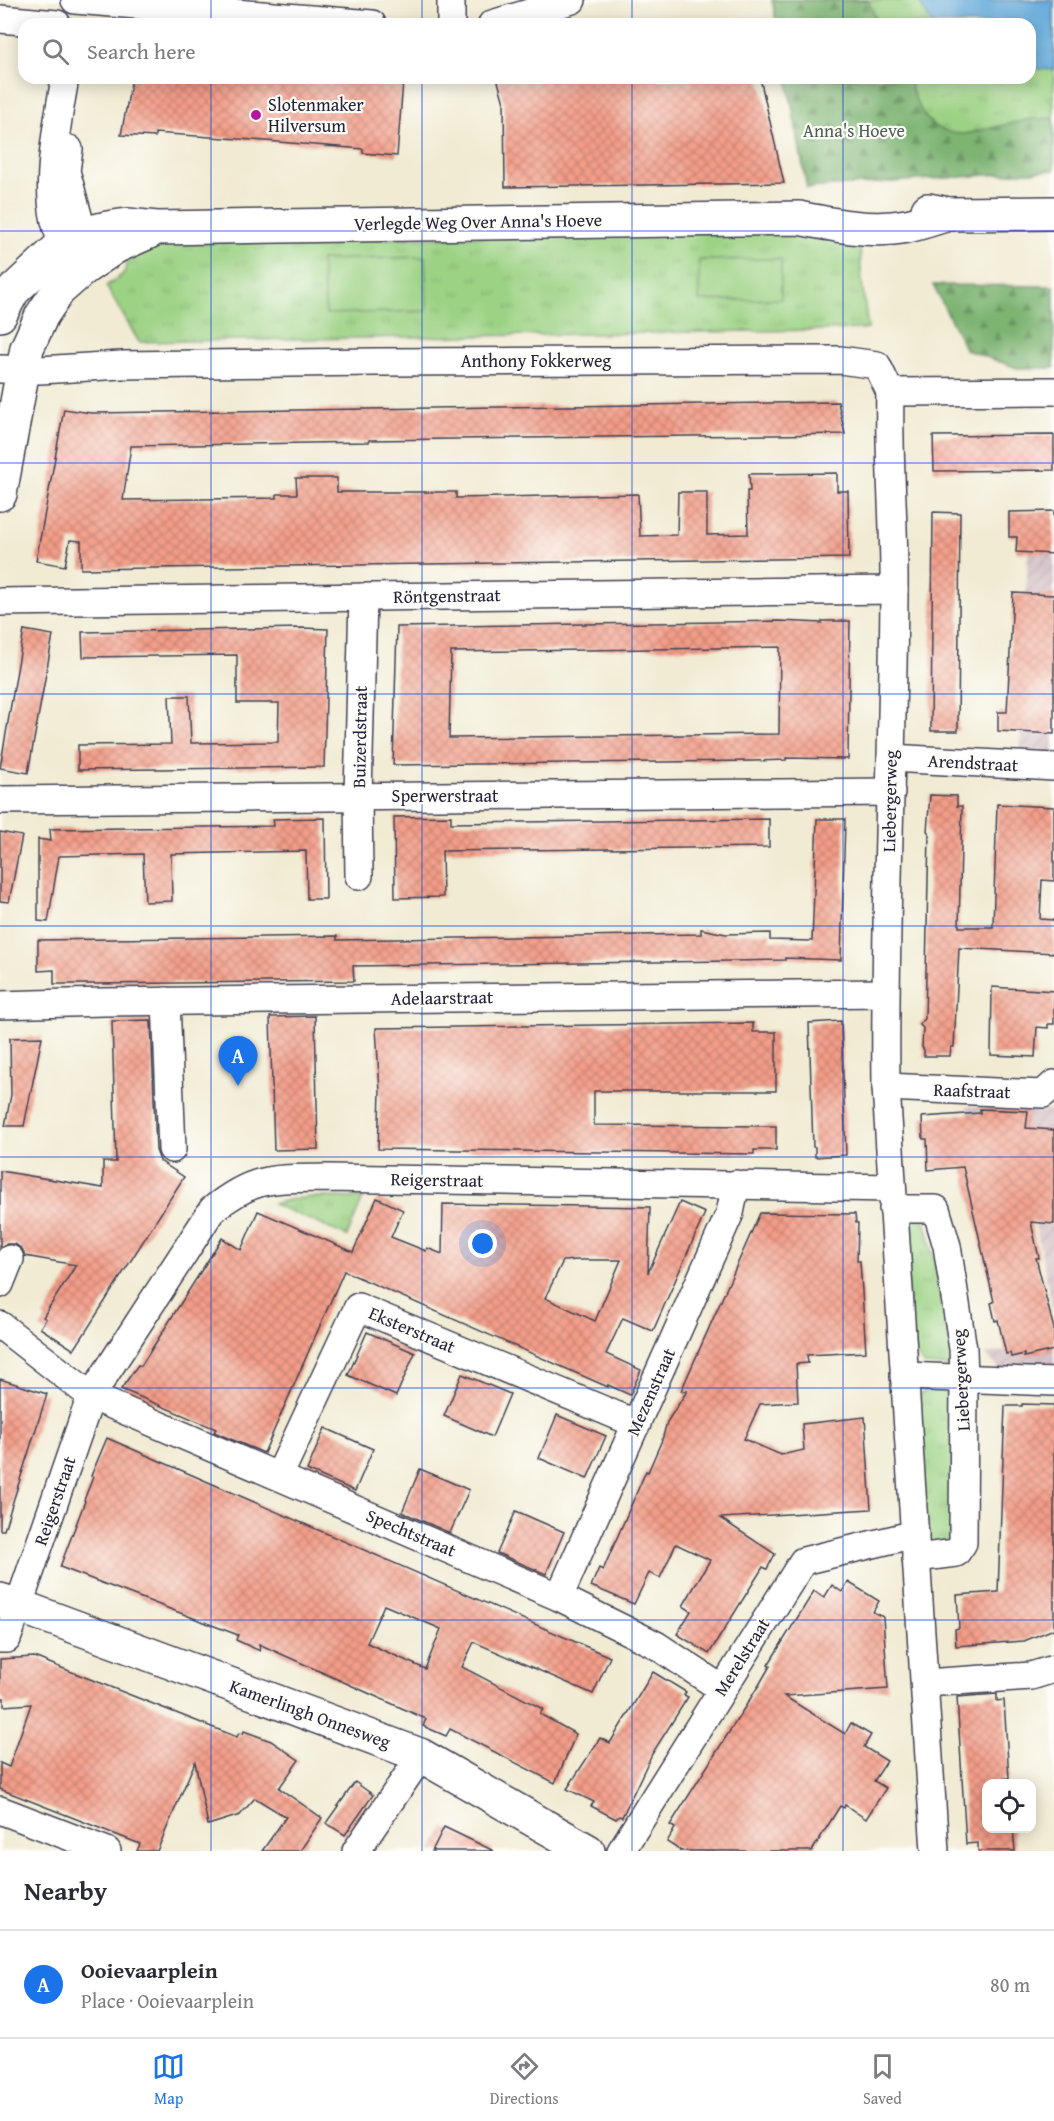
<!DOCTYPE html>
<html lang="en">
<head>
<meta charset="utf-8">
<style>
  body { margin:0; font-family:"Gentium Book Plus",serif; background:#f2f2f3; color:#2b2b33 }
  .controls { position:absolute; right:18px; bottom:18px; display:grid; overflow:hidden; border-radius:12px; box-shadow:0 3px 15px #0003 }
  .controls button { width:54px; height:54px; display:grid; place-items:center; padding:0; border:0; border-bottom:2px solid #e1e1e2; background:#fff; color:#2b2b33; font:30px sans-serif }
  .you { position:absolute; left:483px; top:1244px; width:21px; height:21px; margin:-15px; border:4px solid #fff; border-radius:50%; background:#1a73e8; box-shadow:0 0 0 9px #1a73e833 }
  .badge { display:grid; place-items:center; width:39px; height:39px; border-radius:50%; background:#1a73e8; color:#fff; font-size:20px; font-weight:700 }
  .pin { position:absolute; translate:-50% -50px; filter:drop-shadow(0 2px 3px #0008) }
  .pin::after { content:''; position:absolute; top:32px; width:21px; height:18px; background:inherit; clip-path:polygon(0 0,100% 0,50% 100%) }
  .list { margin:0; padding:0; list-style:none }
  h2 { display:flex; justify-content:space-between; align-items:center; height:78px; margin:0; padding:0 24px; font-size:26px }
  h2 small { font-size:20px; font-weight:400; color:#7c7c81 }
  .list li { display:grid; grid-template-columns:39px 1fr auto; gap:18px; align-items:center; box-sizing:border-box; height:108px; padding:0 24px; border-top:2px solid #e1e1e2 }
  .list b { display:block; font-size:22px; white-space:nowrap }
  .list p { margin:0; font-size:20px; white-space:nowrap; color:#7c7c81 }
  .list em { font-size:20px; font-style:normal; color:#7c7c81 }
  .icon { flex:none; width:33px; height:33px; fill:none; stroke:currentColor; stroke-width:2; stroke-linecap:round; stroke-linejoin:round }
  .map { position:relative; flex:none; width:1054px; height:1851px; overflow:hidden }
  .search { position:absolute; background:#fff; box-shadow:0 3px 15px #0003; left:18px; right:18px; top:18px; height:66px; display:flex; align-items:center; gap:15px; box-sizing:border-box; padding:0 21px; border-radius:18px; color:#7c7c81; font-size:22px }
  .sheet { height:186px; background:#fff }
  nav { display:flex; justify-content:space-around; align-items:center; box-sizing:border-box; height:84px; border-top:2px solid #e1e1e2; background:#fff; font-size:16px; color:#7c7c81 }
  nav a { display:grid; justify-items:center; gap:3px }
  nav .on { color:#1a73e8 }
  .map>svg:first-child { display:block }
</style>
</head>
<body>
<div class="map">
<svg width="1054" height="1851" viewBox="0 0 1054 1851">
  <defs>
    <pattern id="industrial-furrows" width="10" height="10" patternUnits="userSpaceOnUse" patternTransform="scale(1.5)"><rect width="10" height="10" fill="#d2bec5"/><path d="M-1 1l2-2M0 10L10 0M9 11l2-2" fill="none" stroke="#b4a3aa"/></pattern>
    <pattern id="grass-tufts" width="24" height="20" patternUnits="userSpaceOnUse" patternTransform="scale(1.5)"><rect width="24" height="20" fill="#9cd284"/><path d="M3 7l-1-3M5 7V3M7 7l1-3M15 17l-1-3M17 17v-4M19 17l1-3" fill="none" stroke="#86b473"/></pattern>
    <pattern id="forest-firs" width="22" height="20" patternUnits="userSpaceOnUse" patternTransform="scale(1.5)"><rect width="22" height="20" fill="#7db472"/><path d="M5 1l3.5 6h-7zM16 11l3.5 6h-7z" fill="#66925f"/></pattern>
    <pattern id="building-cross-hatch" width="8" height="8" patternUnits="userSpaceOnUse" patternTransform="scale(1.5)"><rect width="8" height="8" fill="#f49e89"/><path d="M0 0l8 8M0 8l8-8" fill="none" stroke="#c58071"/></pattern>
  </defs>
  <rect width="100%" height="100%" fill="#fdfcf7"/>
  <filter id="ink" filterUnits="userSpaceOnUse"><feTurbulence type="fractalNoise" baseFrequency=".0167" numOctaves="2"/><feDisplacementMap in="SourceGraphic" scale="12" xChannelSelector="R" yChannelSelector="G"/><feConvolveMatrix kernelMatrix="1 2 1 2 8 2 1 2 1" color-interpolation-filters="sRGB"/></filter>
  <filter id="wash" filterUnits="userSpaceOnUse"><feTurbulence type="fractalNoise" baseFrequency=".008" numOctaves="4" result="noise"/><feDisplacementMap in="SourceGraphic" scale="24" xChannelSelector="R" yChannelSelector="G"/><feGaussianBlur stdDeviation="1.35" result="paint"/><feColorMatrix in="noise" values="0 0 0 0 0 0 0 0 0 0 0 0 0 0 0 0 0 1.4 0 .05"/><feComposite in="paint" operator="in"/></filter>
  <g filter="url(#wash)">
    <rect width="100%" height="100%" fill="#f1ebd3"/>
    <g fill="url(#industrial-furrows)">
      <path d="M1054,516V759L1020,757L1029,517Z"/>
      <path d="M967,1106L1054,1111V1315L1036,1228L1011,1145L971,1144Z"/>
      <path d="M1054,1344V1381L1010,1379L985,1354Z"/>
    </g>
    <g fill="url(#grass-tufts)" stroke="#5f7a60" stroke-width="1.5">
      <path d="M772,0H1054V170L807,188L787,78H1030V24H777Z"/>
      <path d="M753,230L860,237L861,274L868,329L139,342L106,286C123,275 128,275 126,253L149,244Z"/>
      <path d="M314,1197L363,1198L347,1236L273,1204L293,1199Z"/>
      <path d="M911,1218L925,1219L956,1355L952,1367L925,1365L911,1350L904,1230Z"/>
      <path d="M933,1386L950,1387L956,1396L951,1547L923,1543L916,1403L922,1393Z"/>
    </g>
    <g fill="url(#forest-firs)" stroke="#506b56" stroke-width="1.5">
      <path d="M772,0H868L878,24H777Z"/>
      <path d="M787,78H908C918,109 927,134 965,134L1030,119L1054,118V170L807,188Z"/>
      <path d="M933,285L1054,286V368H1017L966,350Z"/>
    </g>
    <g fill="#9cd284" stroke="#5f7a60" stroke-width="1.5">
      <path d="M425,257L427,311L326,314L321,260Z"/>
      <path d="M781,259V299L699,301V260Z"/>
    </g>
    <path fill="#65abdb" stroke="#44668b" stroke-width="1.5" d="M919,0H1054V70L1030,68V24H933L924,11Z"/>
    <g id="blocks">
      <g fill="url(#building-cross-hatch)" fill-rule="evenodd">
        <path d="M132,78H346L403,82L397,156L363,153V149L266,141L155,133V137L121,135Z"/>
        <path d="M497,78H760L784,183L505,187L504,103Z"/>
        <path d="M838,402L845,434L369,440V442L131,446L123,500L277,498V494H297L296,478H337V492H456V498L638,494L640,536L677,535L678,492H707V535L748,534L747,491H750L749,474L837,473V491H848L849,558L81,569V541L70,540L65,566L36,561L64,409L91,413Z"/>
        <path d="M1054,435V470L934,471L933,436Z"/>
        <path d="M1054,511V554L1016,552L1017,537H1009V512Z"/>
        <path d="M933,512L960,513L958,731H931Z"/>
        <path d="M1013,593L1054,595V734L998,731V712H1007Z"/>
        <path d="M779,621L822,623V621H850L848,759L786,758V760L753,761L393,765L397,627ZM780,647L779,734L449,738L451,652Z"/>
        <path d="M302,628L328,629L324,767L78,770V745L171,744L169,696H189L191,743L278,742L279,703H237V655L83,657L82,632Z"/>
        <path d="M24,630L53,635L28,773L0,768Z"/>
        <path d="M930,795L957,796V806H962L959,927H993L997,804L1054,807V881L1042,880L1040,919L1054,920V953L959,948L954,1047H951L950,1056H924V1050L922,1047L923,1028L919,1024L925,1019L929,833L927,831Z"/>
        <path d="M451,816V823L769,819V847L442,851L443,897L395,898L394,817Z"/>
        <path d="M325,818L326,899H307L306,851L171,854L172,901L145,902L143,854L59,856L48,922L38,921V839L51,841L50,829L274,826L273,819Z"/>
        <path d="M817,819H845L841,960L785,958V960L732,961L353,966L354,981L93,984H54V970L38,971V940L337,936V940L701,934V929L726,934L770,933V940L812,941Z"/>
        <path d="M0,832L22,836L9,902L0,901Z"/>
        <path d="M992,987L1054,991V1024H1048V1028L1037,1027L1035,1057L991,1055Z"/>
        <path d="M315,1016L318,1149L274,1150L270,1017Z"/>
        <path d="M151,1020L156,1150L160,1161L184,1177L74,1350L40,1328L46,1319L43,1317L76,1265L25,1256L22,1249L15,1244H7L0,1247V1171L103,1188V1162H116L112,1021Z"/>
        <path d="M841,1021L846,1155L815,1157V1147H813L809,1023Z"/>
        <path d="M753,1023V1032H776V1091H594V1125L776,1126V1150H754V1154L378,1149L380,1092L376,1028Z"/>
        <path d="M42,1037L24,1126H5L11,1095L10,1038Z"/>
        <path d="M980,1109L1028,1111L1026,1128L1054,1130V1224L1031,1222L1039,1258H1036L1054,1329V1350L1024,1357V1354L1011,1357L1010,1353L1006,1354L998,1320L995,1321L991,1303L994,1302L963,1167L928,1170L927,1139H923L922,1117L980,1113Z"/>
        <path d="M377,1198L403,1210L391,1237L426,1251L427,1248L442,1254L443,1204L650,1207L648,1273L680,1202L705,1213L653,1331L623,1318L606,1354L641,1370L630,1395L608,1385V1387L344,1271L264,1453L214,1432L216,1429L121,1389L138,1365L141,1366L222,1238L241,1250L258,1211L353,1252ZM577,1260H621L595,1321L545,1298L563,1261Z"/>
        <path d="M760,1213L855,1214L856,1223H858L857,1261H860L866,1352L807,1355L808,1363L796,1364L798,1402L760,1404L744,1439L781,1455L804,1450L802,1424L865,1417L871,1509L720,1518L775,1554L767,1569L763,1567L709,1654L677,1634L691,1611L683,1606L710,1560L676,1544L660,1578L649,1573L634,1604L591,1586L599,1568L603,1570L646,1471L648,1472L662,1440L667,1422L687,1391H681Z"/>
        <path d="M367,1332L415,1353L396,1396L348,1375Z"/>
        <path d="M462,1374L510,1394L492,1437L444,1416Z"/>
        <path d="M0,1379L47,1394L4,1530H0Z"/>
        <path d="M1022,1404L1054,1405V1629L1024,1641L956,1646L955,1629L959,1628L957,1595L998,1592L1005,1406H1022Z"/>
        <path d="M557,1415L606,1436L587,1479L539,1458Z"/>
        <path d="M325,1428L373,1449L355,1491L307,1470Z"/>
        <path d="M107,1438L610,1657L593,1694L474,1642L462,1667L543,1709L540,1714L576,1734L555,1783L450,1729L446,1736L423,1726L426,1719L259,1644L260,1651L236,1640L238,1635L60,1567L85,1501L84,1500L93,1477L91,1476ZM384,1605L441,1629L425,1669L367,1643Z"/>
        <path d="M420,1469L469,1490L450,1533L402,1512Z"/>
        <path d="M516,1511L564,1532L546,1574L497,1553Z"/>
        <path d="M848,1582L879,1601L873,1612L883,1617L888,1689L784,1696L845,1734L851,1723L871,1735L864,1747L887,1761L874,1781L886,1788L866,1819L845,1805L844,1808L840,1806L812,1851H681L667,1842L675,1828L670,1825L759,1685L770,1666L768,1665L814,1591L824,1598L832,1585L842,1592Z"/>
        <path d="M34,1657L237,1737L239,1733L243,1734L244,1731L271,1741L299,1760L279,1788L322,1818L300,1851H262L286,1817L255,1798L240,1815L208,1825L195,1762L157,1851H137L140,1844L0,1789V1763L9,1767L31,1704L4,1706V1698H0V1659Z"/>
        <path d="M653,1672L686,1692L684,1695L688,1697L652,1754L622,1817L619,1816L616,1819L591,1806L594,1802L567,1789L600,1738L610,1743Z"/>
        <path d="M997,1694V1701L1004,1700L1009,1778L1002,1779V1784H987V1828H1013L1015,1851H978V1843L966,1844L957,1697Z"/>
        <path d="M355,1782L373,1795L345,1835L326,1823Z"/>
        <path d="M444,1827L494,1851H432Z"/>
      </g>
    </g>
  </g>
  <g filter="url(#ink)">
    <use href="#blocks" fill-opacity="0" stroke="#414052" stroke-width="1.5"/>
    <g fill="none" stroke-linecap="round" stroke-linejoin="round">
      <defs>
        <g id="minor">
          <path d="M75,0L372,24"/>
          <path d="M451,0V24"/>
          <path d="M0,19L57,24"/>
          <path d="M492,24L572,0"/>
          <path d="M65,78C58,122 39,204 64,244C67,249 72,254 76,258"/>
          <path d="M69,149L66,171L83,234L84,255"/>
          <path d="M0,369L40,370L121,365L376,362L840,360L877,365L890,392L1054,391"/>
          <path d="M890,392C888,459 895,526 894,592C893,757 884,922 886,1087L935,1851"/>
          <path d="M0,602L894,590"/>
          <path d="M891,758L1054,767"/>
          <path d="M0,800L891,792"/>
          <path d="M359,876L358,796L363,597"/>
          <path d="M166,1001L172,1149"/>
          <path d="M0,1005L103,1002L885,993"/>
          <path d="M886,1087L1043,1094L1054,1084"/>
          <path d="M893,1209H936L947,1246L963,1349L964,1378L963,1543L956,1553L916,1558"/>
          <path d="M0,1284L10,1259"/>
          <path d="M0,1325L91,1396L559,1597L656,1645L722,1689"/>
          <path d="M904,1376L1054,1382"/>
          <path d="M279,1476L358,1307L637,1424"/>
          <path d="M559,1597L730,1213L736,1184"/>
          <path d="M0,1639H7L91,1396L212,1210C255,1175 275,1179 327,1178L892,1188"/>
          <path d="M925,1683L1031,1676L1054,1669"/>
          <path d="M0,1810L107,1851"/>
          <path d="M356,1851L410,1772L420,1755"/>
          <path d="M621,1851L803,1561L915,1534"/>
        </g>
        <g id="major">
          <path d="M928,210L948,214L1054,213"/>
          <path d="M0,315L13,291L63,244L83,234L107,228L127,225L157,228L799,218C834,225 872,233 907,226C921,223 935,218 948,214"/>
          <path d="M0,494L27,348L42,315L59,290L84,268L115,247L149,232"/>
          <path d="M0,1600L19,1606L420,1755L588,1851"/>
        </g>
      </defs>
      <use href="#minor" stroke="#414052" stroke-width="30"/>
      <use href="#major" stroke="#414052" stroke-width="36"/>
      <use href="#minor" stroke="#fff" stroke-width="27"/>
      <use href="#major" stroke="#fff" stroke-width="33"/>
    </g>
  </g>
  <path fill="none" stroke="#1d4ed8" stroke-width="1.5" stroke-opacity="0.55" d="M211,0V24M422,0V24M632,0V24M843,0V24M211,78V1851M422,78V1851M632,78V1851M843,78V1851M0,231H1054M0,463H1054M0,694H1054M0,926H1054M0,1157H1054M0,1388H1054M0,1620H1054"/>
  <circle fill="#b5179e" stroke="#fdfcf7" stroke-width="2" cx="256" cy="115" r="6"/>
  <g text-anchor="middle" stroke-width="4.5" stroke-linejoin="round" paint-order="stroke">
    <g font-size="18" fill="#22223b" stroke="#fdfcf7" text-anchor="start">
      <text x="268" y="111">Slotenmaker<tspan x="268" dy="21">Hilversum</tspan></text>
    </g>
    <g font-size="18" fill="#4d6055" stroke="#fdfcf7">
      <text x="854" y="137">Anna's Hoeve</text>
    </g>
    <g font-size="18" fill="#22223b" stroke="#fdfcf7">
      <text transform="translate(478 222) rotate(-1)" y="6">Verlegde Weg Over Anna's Hoeve</text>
      <text x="536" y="367">Anthony Fokkerweg</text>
      <text transform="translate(447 596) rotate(-1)" y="6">Röntgenstraat</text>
      <text transform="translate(360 737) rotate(-89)" y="6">Buizerdstraat</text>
      <text transform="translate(973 763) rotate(3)" y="6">Arendstraat</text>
      <text x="445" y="802">Sperwerstraat</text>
      <text transform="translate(890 801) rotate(-89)" y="6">Liebergerweg</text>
      <text transform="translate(442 998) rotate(-1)" y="6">Adelaarstraat</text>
      <text transform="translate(972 1091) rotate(2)" y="6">Raafstraat</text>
      <text transform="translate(437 1180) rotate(1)" y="6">Reigerstraat</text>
      <text transform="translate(412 1330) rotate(23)" y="6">Eksterstraat</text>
      <text transform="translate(961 1380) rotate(-93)" y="6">Liebergerweg</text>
      <text transform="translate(651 1392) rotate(-66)" y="6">Mezenstraat</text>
      <text transform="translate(55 1501) rotate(-71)" y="6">Reigerstraat</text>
      <text transform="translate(411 1533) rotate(23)" y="6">Spechtstraat</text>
      <text transform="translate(742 1657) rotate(-58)" y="6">Merelstraat</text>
      <text transform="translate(310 1714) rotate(20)" y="6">Kamerlingh Onnesweg</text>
    </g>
  </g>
</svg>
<div class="controls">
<button><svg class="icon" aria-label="locate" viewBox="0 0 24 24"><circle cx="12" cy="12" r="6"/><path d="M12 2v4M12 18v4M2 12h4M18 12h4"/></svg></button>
</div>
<div class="you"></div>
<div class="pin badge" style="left:238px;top:1086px">A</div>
<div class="search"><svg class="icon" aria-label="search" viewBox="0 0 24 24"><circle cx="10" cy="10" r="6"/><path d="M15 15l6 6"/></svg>Search here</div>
</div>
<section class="sheet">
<h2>Nearby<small></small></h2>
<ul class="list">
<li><span class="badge">A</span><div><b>Ooievaarplein</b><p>Place · Ooievaarplein</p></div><em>80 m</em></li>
</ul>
</section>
<nav>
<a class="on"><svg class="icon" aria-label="map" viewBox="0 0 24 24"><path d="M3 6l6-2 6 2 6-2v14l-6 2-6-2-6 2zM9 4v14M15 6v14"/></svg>Map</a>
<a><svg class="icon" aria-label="directions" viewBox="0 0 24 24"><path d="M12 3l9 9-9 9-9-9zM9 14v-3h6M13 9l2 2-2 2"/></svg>Directions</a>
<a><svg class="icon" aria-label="saved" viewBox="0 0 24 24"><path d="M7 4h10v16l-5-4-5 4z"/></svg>Saved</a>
</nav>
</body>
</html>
